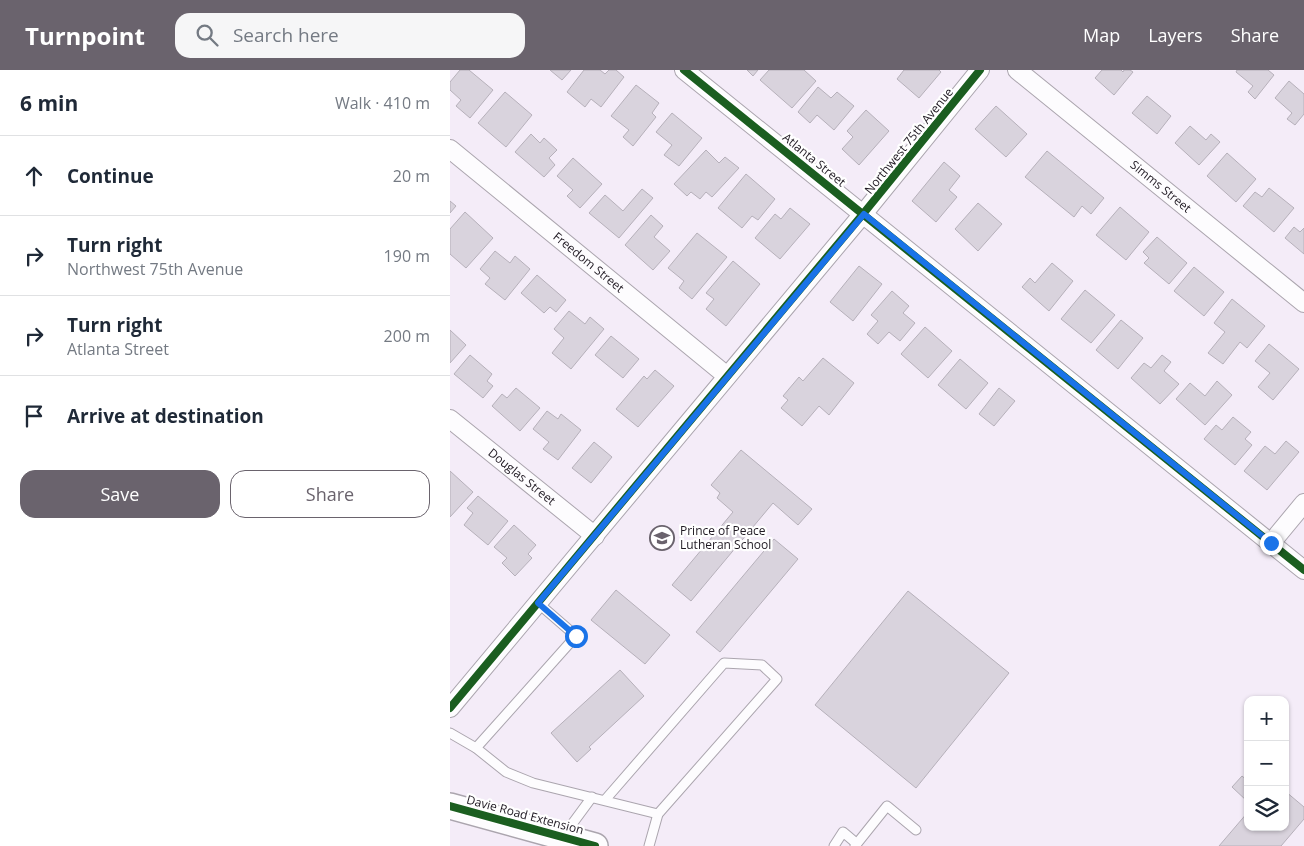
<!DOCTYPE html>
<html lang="en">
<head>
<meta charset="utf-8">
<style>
  body { margin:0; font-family:"Open Sans",sans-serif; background:#f6f6f7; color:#1f2937 }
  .controls { position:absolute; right:15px; bottom:15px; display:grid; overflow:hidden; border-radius:10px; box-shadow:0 1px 4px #0004 }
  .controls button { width:45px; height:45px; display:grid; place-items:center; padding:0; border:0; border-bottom:1px solid #e0e1e3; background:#fff; color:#1f2937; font:25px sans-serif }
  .stop { position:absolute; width:15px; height:15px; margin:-11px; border:4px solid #1a73e8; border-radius:50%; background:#fff }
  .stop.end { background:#1a73e8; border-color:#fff; box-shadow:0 1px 5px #0008 }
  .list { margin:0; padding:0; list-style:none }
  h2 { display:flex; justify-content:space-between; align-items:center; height:65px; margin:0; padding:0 20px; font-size:21px }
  h2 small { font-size:16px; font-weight:400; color:#747a83 }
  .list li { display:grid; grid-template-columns:32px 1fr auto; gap:15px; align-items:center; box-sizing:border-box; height:80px; padding:0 20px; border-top:1px solid #e0e1e3 }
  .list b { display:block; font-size:19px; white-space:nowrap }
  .list p { margin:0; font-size:16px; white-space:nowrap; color:#747a83 }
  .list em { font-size:16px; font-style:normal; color:#747a83 }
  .actions { display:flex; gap:10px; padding:15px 20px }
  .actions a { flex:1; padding:11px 0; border:1px solid #6a636d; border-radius:15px; text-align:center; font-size:18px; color:#6a636d }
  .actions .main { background:#6a636d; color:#fff }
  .icon { flex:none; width:28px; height:28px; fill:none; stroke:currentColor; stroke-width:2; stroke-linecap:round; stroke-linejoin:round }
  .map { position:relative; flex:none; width:854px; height:776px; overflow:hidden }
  header { display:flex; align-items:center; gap:30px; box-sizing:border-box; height:70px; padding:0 25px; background:#6a636d; color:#fff }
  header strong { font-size:24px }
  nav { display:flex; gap:28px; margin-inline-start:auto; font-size:18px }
  .search { width:350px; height:45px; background:#f6f6f7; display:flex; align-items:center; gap:12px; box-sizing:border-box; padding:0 18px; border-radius:15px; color:#747a83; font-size:19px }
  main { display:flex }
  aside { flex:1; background:#fff }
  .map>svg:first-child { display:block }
</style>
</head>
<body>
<header>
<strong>Turnpoint</strong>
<div class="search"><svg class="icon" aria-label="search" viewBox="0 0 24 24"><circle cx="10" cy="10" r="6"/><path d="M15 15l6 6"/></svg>Search here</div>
<nav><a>Map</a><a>Layers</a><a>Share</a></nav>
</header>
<main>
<aside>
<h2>6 min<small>Walk · 410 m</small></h2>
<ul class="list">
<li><svg class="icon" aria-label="ahead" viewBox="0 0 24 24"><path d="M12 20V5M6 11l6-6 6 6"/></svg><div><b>Continue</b></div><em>20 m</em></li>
<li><svg class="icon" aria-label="right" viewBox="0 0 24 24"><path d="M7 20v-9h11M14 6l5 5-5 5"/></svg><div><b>Turn right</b><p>Northwest 75th Avenue</p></div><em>190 m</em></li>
<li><svg class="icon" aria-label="right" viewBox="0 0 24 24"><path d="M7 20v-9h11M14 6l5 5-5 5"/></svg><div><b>Turn right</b><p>Atlanta Street</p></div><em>200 m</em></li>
<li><svg class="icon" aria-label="arrive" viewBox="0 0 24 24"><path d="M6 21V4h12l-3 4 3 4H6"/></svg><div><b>Arrive at destination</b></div></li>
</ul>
<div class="actions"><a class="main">Save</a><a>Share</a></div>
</aside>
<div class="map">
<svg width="854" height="776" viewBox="0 0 854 776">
  <rect width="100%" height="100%" fill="#f4ecf8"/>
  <g fill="#d9d3dd" stroke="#b6b0ba">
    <path d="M10,0H19L43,20L20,48L6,36L11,30L0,20V12Z"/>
    <path d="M100,0H121L112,10Z"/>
    <path d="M134,0H150L155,4L159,0H166L174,7L151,37L141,29L135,37L117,22Z"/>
    <path d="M297,0H308L303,6Z"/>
    <path d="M319,0H354L366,11L342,38L310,10Z"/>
    <path d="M454,0H489L491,2L469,28L447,9Z"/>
    <path d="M652,0H671L673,2L674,0H680L683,2L664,25L645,8Z"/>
    <path d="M787,0H818L824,5L805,29L798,22L803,16L786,2Z"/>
    <path d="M839,11L854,24V44L845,55L837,49L842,43L825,28Z"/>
    <path d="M186,15L209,33L202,43L206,47L183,76L173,67L179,60L161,46Z"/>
    <path d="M368,17L381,28L387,22L404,36L384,60L367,45L360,53L348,42Z"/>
    <path d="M55,22L82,45L56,77L28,53Z"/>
    <path d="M697,26L721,46L707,64L682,43Z"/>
    <path d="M546,36L577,64L556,87L525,59Z"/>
    <path d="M416,40L439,61L409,95L392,79L403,67L397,61Z"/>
    <path d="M222,43L252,68L229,96L214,85L222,75L206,62Z"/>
    <path d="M740,56L756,70L761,64L770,72L749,95L725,73Z"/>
    <path d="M81,64L90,73L94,68L107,80L99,88L105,95L94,107L65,82Z"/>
    <path d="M256,80L269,93L275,87L289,98L262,127L256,122L250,129L241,122L237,126L224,114Z"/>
    <path d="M597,81L654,128L641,144L632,136L624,147L575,107Z"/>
    <path d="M777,83L806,109L786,132L757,106Z"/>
    <path d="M123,88L152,114L130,138L117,126L123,120L107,106Z"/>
    <path d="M494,92L510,106L499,120L507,127L486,152L462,131Z"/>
    <path d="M296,104L325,129L308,150L302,146L292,158L268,138Z"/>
    <path d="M819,118L844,138L824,162L793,136L805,122L812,127Z"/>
    <path d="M192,119L203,128L169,168L139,143L155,125L173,141Z"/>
    <path d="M0,131L6,136L0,143Z"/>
    <path d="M528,133L552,154L528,181L505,159Z"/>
    <path d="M670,137L699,162L676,190L646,165Z"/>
    <path d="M340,138L360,154L330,189L305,168L325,144L331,149Z"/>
    <path d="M15,142L43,168L16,198L0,184V159Z"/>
    <path d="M201,145L213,156L204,167L220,181L203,200L175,175Z"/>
    <path d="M844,157L850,162L854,158V184L835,168Z"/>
    <path d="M247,163L277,187L242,229L229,218L234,211L218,198Z"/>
    <path d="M707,167L737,193L719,214L694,193L699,188L693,182Z"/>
    <path d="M45,181L60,193L65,186L80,199L55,230L35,214L40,208L30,199Z"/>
    <path d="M283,191L310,214L276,256L256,239L264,229L256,223Z"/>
    <path d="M602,193L623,211L599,241L572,217L580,208L585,213Z"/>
    <path d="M409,196L432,214L403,251L380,232Z"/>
    <path d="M744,197L774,222L754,246L724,221Z"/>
    <path d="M87,205L116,230L106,242L100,237L94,243L71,223Z"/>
    <path d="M635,220L665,245L641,273L611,249Z"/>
    <path d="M442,221L459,236L453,243L465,253L450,271L439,262L428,274L417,264L428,251L421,245Z"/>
    <path d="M782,229L815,256L797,278L790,272L773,294L758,283L775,262L764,253Z"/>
    <path d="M119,241L135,254L140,247L154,259L121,299L102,283L114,268L104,259Z"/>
    <path d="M671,250L693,268L668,299L646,280Z"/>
    <path d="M475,257L502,281L478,308L451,284Z"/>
    <path d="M0,260L16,275L0,293Z"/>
    <path d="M161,266L189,289L173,308L145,285Z"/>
    <path d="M819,274L849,299L823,330L808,317L820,303L805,291Z"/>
    <path d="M20,285L42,304L37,311L43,316L33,328L4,304Z"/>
    <path d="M712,285L721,292L714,301L729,314L710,334L681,308L694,293L701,298Z"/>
    <path d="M373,288L404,313L379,345L369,336L352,356L331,338L338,330L333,326L349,307L353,311Z"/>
    <path d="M510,289L538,313L516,339L488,315Z"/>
    <path d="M205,300L224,316L188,357L166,339L194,306L197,309Z"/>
    <path d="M767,311L782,325L755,355L726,329L740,313L755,326Z"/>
    <path d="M66,318L90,338L70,361L42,336L52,324L57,328Z"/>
    <path d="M549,318L565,331L544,356L529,344Z"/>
    <path d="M97,341L108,349L111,344L131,360L108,390L93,379L99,372L83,359Z"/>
    <path d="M783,347L801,362L795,369L802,375L785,395L754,369L766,355L772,360Z"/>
    <path d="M836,371L849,382L817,420L794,401L815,376L825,384Z"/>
    <path d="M144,372L162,387L141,413L122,398Z"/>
    <path d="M291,380L362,439L348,455L323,433L241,531L222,515L283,442L267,428L270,423L261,415Z"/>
    <path d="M0,401L23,422L0,447Z"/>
    <path d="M28,426L58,451L38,475L14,455L23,443L17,438Z"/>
    <path d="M64,455L86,475L78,484L82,488L65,506L52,493L57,488L44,477Z"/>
    <path d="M324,469L348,489L270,582L246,562Z"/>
    <path d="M166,520L220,565L195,594L141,550Z"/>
    <path d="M458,521L559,603L466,718L365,635Z"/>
    <path d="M170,600L194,626L139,677L141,679L127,692L101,663Z"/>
    <path d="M792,706L798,711V732L782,717Z"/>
    <path d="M835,721L854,737V749L831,776H769L798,742V757H835Z"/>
  </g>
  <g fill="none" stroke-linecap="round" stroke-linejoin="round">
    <defs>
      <g id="lane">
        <path d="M0,663L26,678L56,702L83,713L208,744"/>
        <path d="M26,678L126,566L88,533"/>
        <path d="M155,730L274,593L312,595L327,609L208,744L199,776"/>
        <path d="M114,765L142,727"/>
        <path d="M384,776L393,762L406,773"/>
        <path d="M405,776L437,736L466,760"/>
      </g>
      <g id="street">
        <path d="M234,0L854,500"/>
        <path id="s1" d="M567,0L854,233"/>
        <path id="s2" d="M0,79L277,306"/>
        <path id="s3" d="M0,349L145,466"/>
        <path d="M821,473L854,433"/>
        <path d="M0,638L413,144L530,0"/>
      </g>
      <path id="secondary" d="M0,736L145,776"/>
    </defs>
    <use href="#lane" stroke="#aba5ae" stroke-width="11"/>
    <use href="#street" stroke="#aba5ae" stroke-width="20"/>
    <use href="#secondary" stroke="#aba5ae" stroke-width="28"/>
    <use href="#lane" stroke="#fdfcfe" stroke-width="9"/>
    <use href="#street" stroke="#fdfcfe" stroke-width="18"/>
    <use href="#secondary" stroke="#fdfcfe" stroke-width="25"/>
    <defs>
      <g id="cycleway">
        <path d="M234,0L854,500"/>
        <path d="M0,638L413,144L530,0"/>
        <path d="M0,736L145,776"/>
      </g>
    </defs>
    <use href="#cycleway" stroke="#fff" stroke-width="11"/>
    <use href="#cycleway" stroke="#1b5e20" stroke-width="8"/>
  </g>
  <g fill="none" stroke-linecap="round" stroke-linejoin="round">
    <path stroke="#1a73e8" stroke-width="6" d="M126,566L88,533L414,144L821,473"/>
  </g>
  <defs>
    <symbol id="school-ring" viewBox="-11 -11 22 22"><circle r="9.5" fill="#fff" stroke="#6a636d" stroke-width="1.5"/><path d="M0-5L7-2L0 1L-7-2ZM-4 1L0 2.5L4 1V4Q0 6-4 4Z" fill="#6a636d"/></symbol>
  </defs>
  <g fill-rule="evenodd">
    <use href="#school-ring" x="198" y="454" width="28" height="28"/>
  </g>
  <g text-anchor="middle" stroke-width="4.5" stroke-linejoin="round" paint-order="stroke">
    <g font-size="12" fill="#1f1922" stroke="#fff">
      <text transform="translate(459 71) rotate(-51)" y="4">Northwest 75th Avenue</text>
      <text transform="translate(364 90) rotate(39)" y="4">Atlanta Street</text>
      <text dy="4" stroke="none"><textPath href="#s1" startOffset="185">Simms Street</textPath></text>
      <text dy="4" stroke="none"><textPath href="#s2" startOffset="179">Freedom Street</textPath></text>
      <text dy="4" stroke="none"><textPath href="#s3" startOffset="92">Douglas Street</textPath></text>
      <text transform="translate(75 745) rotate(15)" y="4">Davie Road Extension</text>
    </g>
    <g font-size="12" fill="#1f1922" stroke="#fff" text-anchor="start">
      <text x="230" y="465">Prince of Peace<tspan x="230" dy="14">Lutheran School</tspan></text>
    </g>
  </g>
</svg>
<div class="controls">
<button>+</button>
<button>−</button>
<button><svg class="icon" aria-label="layers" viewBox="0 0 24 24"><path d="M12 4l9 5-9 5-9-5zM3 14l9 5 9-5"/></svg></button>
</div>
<div class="stop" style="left:126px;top:566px"></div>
<div class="stop end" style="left:821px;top:473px"></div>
</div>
</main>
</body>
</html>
